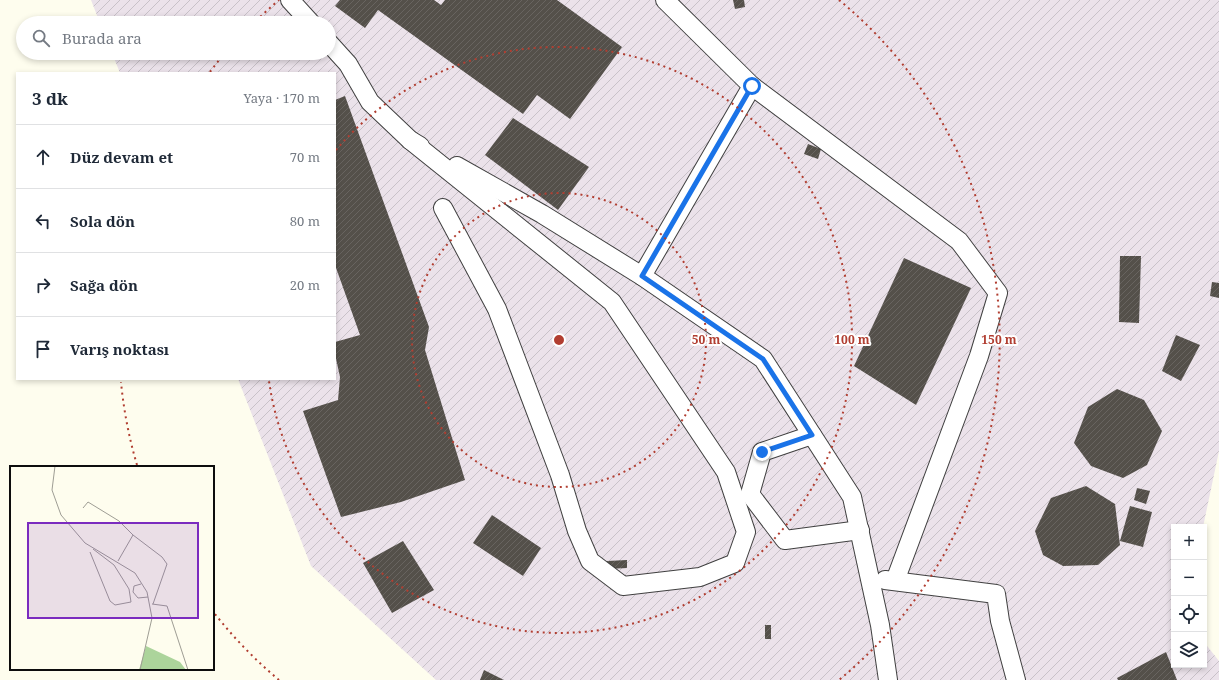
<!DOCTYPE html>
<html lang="tr">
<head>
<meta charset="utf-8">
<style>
  body { margin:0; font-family:"Noto Serif",serif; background:#f2f2f3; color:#1f2937 }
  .controls { position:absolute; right:12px; bottom:12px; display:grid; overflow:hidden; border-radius:0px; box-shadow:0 2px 6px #0003 }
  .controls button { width:36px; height:36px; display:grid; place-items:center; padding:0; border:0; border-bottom:1px solid #e0e1e3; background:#fff; color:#1f2937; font:20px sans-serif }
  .stop { position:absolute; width:12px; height:12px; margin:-9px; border:3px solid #1a73e8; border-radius:50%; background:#fff }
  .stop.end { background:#1a73e8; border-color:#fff; box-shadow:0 1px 4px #0008 }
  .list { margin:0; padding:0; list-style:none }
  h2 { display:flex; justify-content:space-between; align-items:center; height:52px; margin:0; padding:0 16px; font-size:17px }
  h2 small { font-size:13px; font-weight:400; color:#747a83 }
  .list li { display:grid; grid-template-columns:26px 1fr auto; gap:12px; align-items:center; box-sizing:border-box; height:64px; padding:0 16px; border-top:1px solid #e0e1e3 }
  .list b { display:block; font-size:15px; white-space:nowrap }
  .list em { font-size:13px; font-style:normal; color:#747a83 }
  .icon { flex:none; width:22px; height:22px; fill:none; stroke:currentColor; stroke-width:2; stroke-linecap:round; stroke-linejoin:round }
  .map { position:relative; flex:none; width:1219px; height:680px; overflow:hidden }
  .search { position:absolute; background:#fff; box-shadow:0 2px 6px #0003; left:16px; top:16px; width:320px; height:44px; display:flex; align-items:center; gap:10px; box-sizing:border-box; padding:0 14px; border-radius:22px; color:#747a83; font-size:15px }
  .panel { position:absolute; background:#fff; box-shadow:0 2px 6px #0003; left:16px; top:72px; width:320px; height:308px; border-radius:0px }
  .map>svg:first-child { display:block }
</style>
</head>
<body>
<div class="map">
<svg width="1219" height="680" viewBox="0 0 1219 680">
  <defs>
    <pattern id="industrial-furrows" width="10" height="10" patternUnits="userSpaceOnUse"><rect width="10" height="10" fill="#ebe2ea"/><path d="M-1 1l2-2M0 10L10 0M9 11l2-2" fill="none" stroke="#c8c1c8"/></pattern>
    <pattern id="building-hatch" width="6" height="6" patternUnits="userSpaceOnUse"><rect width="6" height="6" fill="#54504a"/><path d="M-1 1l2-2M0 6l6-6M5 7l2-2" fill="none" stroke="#686460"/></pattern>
  </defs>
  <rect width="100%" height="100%" fill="#fefdee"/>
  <path fill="url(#industrial-furrows)" d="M91,0H1219V451L1203,527H1174V665H1204V642L1219,661V680H436L311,566L238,379H335V73H120L112,53H329V23H100Z"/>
  <g fill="url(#building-hatch)">
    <path d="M340,0H434L441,5L445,0H557L622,47L570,119L537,95L523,114L378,10L365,28L335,6Z"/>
    <path d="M733,0H744L745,7L735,9Z"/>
    <path d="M345,96L429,327L425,350L465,480L401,502L341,517L303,411L338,400L340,377L335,354V342L360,335L335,265V100Z"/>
    <path d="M513,118L589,167L558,210L485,155Z"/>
    <path d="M808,144L821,149L818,159L804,154Z"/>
    <path d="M1120,256H1141L1139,323L1119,322Z"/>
    <path d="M904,258L971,288L916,405L854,366Z"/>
    <path d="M1212,282L1219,283V298L1210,296Z"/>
    <path d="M1176,335L1200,345L1181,381L1162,371Z"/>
    <path d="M1117,389L1144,400L1162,431L1147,465L1123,478L1091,466L1074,443L1088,407Z"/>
    <path d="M1086,486L1115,504L1120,545L1098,565L1063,566L1043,555L1035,531L1051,498Z"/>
    <path d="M1137,488L1150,491L1146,504L1134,500Z"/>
    <path d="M1130,506L1152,512L1143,547L1120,541Z"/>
    <path d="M492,515L541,548L523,576L473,543Z"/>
    <path d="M403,541L434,590L392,613L363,563Z"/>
    <path d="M627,560V568L608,569L607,561Z"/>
    <rect x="765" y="625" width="6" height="14"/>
    <path d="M1166,652L1177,680H1118L1117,678Z"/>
    <path d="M484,670L504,680H480Z"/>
  </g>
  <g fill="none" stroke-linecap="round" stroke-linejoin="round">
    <defs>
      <g id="minor">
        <path d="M290,0L311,23"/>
        <path d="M329,43L348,64L370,102L410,140L420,146"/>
        <path d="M752,86L959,241L998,293L979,356L895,581"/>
        <path d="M410,140L612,302L726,472L746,532L735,563L700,577L623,586L590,561L577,531L560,475L497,309L443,208"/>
        <path d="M457,166L542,214L642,276L763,359L852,497L880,625L888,680"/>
        <path d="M642,276L752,86L665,0"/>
        <path d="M812,435L762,452L750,494L785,540L860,530"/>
        <path d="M885,580L996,594L1000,621L1016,680"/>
      </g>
    </defs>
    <use href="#minor" stroke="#404040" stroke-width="20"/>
    <use href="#minor" stroke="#fff" stroke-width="18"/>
  </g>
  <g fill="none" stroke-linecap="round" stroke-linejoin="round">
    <path stroke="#1a73e8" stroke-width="5" d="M752,86L642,276L763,359L812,435L762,452"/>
  </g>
  <g fill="none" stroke="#b13e31" stroke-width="2" stroke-dasharray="2 4">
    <circle cx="559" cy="340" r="147"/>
    <path d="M336 150A293 293 0 1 1 269 381"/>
    <path d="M279 680A440 440 0 0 1 215 614M137 465A440 440 0 0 1 121 382M210 72A440 440 0 0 1 224 54M256 21A440 440 0 0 1 279 0M839 0A440 440 0 0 1 839 680"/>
  </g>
  <g transform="translate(10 466)">
    <rect width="204" height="204" fill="#fefdee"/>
    <path d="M136,180L170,196L176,204H129Z" fill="#acd49b"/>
    <path fill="none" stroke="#9e9d94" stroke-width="1" d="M45,0L42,24L51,49L75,77L125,107L137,126L142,152L130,204M73,42L78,36L109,55L123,69L108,95M123,69L152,91L157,98L143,138M80,86L100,135L105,139L121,136L119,123L104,99L83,83M131,118L124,120L123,126L128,132L138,131M142,138L157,140L178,204"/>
    <path fill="#7b2cbf" fill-opacity="0.15" stroke="#7b2cbf" stroke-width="2" d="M18,57H188V152H18Z"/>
    <rect width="204" height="204" fill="none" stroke="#0d0d0d" stroke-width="2"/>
  </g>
  <circle cx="559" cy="340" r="6" fill="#b13e31" stroke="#fff" stroke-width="2"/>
  <g font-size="12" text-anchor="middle" font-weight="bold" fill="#b13e31" stroke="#fff" stroke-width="4" stroke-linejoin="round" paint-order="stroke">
    <text x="706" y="344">50 m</text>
    <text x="852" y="344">100 m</text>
    <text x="999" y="344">150 m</text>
  </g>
</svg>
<div class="controls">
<button>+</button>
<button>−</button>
<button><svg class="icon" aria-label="locate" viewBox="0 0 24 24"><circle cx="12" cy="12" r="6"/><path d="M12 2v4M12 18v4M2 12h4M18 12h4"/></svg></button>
<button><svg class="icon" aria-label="layers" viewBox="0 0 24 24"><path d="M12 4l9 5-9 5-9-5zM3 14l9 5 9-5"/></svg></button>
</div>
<div class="stop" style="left:752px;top:86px"></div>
<div class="stop end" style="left:762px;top:452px"></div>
<div class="search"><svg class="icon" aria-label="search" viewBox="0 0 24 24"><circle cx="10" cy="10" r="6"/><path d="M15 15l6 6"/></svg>Burada ara</div>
<section class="panel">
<h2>3 dk<small>Yaya · 170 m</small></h2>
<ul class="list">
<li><svg class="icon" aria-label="ahead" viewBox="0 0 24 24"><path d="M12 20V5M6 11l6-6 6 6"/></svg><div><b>Düz devam et</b></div><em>70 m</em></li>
<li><svg class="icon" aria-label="left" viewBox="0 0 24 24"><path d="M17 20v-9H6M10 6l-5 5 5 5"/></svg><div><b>Sola dön</b></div><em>80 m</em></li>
<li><svg class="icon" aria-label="right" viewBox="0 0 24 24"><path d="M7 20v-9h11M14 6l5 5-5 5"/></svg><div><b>Sağa dön</b></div><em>20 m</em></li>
<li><svg class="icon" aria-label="arrive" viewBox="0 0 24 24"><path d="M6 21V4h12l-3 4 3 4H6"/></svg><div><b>Varış noktası</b></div></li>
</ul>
</section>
</div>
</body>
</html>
